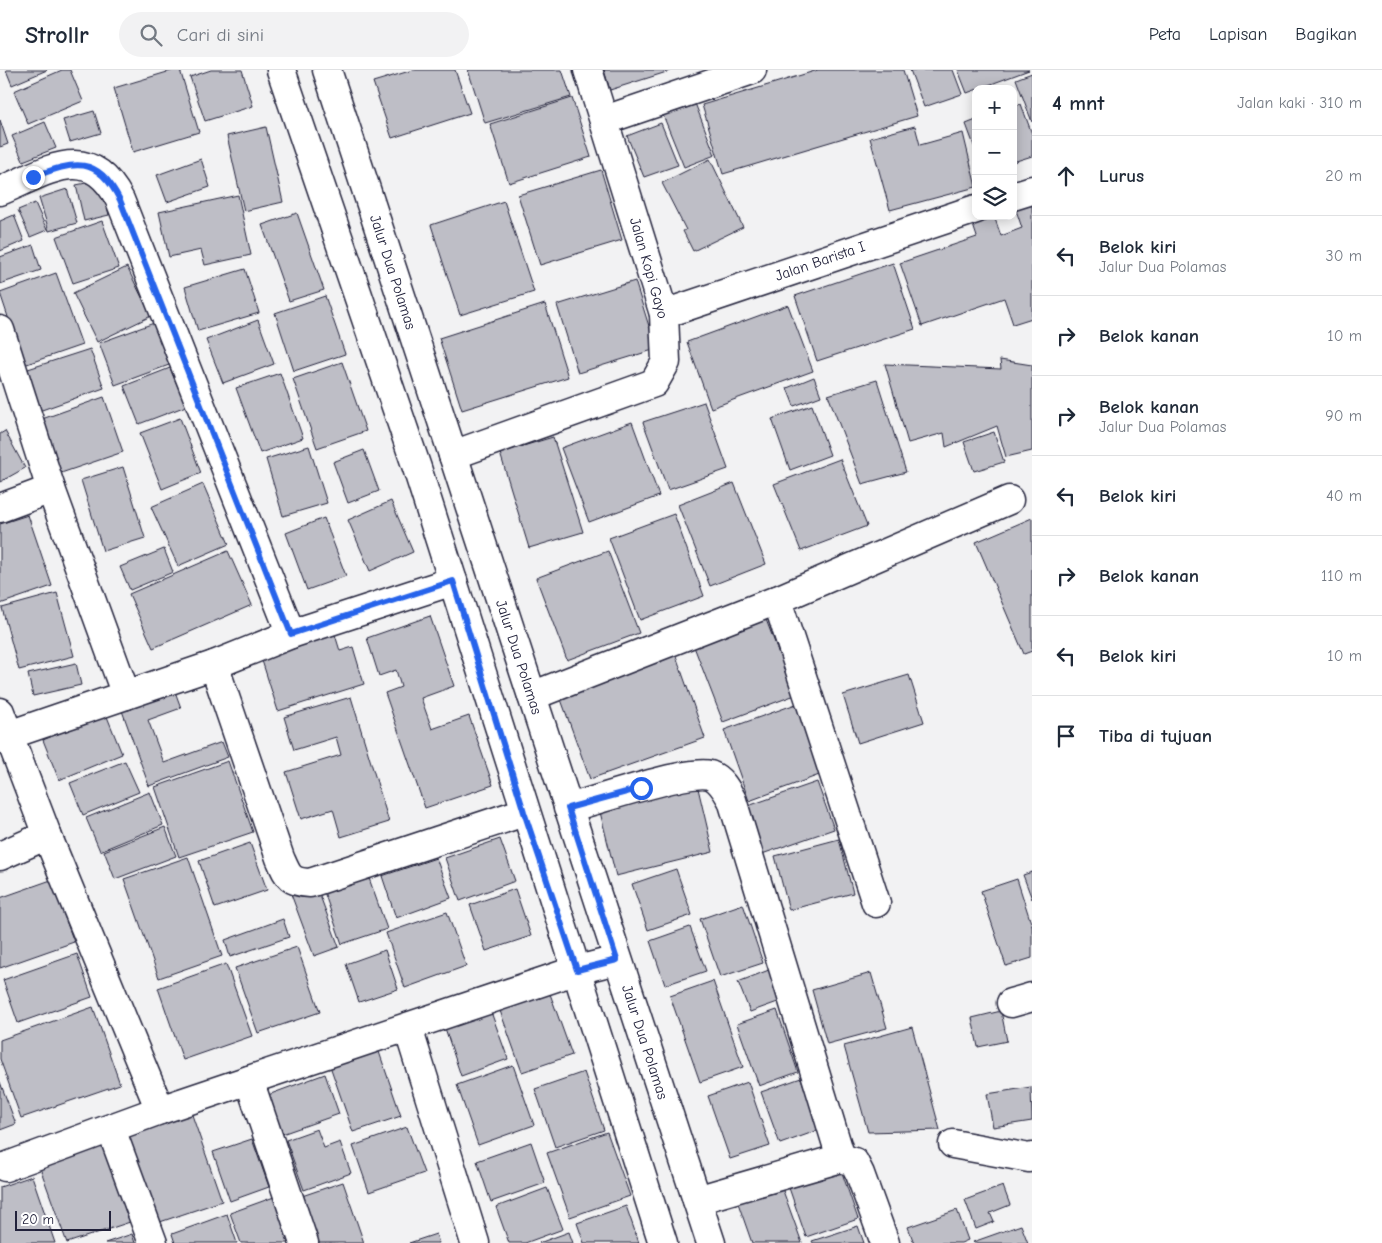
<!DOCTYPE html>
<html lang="id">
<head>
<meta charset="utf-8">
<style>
  body { margin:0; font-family:"Comic Neue",sans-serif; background:#f2f2f3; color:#1f2937 }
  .controls { position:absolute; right:15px; top:15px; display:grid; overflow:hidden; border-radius:10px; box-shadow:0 2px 12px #0003 }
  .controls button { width:45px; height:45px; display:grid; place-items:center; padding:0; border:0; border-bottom:1px solid #e0e1e3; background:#fff; color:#1f2937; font:25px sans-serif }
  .scale { position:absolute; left:15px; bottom:12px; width:96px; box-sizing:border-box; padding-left:5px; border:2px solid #22223b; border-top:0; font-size:14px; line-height:18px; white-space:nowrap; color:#22223b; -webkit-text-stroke:4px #fff; paint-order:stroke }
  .stop { position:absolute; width:15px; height:15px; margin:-11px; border:4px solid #2563eb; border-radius:50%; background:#fff }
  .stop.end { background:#2563eb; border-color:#fff; box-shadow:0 1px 5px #0008 }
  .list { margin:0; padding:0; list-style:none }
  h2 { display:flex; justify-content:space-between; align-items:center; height:65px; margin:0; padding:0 20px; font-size:21px }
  h2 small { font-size:16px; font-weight:400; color:#747a83 }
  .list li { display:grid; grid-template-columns:32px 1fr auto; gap:15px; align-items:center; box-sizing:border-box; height:80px; padding:0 20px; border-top:1px solid #e0e1e3 }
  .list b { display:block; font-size:19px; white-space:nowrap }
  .list p { margin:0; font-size:16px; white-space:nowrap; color:#747a83 }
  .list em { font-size:16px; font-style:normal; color:#747a83 }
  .icon { flex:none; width:28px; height:28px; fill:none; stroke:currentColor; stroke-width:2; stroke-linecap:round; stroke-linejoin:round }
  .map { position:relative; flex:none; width:1032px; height:1173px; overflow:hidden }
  header { display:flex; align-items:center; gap:30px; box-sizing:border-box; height:70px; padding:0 25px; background:#fff; border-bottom:1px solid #e0e1e3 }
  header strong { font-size:24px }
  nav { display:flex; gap:28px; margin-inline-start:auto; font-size:18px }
  .search { width:350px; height:45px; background:#f2f2f3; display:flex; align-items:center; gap:12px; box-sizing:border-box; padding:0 18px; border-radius:28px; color:#747a83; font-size:19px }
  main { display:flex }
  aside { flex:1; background:#fff }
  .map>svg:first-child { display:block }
</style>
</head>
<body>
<header>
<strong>Strollr</strong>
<div class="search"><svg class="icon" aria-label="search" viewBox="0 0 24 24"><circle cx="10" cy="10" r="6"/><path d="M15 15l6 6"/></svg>Cari di sini</div>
<nav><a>Peta</a><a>Lapisan</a><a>Bagikan</a></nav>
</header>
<main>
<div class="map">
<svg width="1032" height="1173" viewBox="0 0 1032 1173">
  <rect width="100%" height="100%" fill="#f2f2f3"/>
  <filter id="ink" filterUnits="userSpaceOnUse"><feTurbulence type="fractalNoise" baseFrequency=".02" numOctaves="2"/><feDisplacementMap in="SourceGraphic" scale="10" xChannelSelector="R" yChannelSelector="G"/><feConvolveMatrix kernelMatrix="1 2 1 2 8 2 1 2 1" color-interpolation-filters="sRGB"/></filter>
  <g filter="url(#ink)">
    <g fill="#bebec6" stroke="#22223b">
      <path d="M6,0H47L12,15Z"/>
      <path d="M62,0H70L83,31L28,54L14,21Z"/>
      <path d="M174,0H180L199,62L133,82L114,18Z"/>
      <path d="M211,0H242L253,36L205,51L190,7Z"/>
      <path d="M413,0H455L470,43L392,68L373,12Z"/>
      <path d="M468,0H562L571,27L485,53Z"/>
      <path d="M604,0H673L610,20Z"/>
      <path d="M818,0H903L917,46L723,104L702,35Z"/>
      <path d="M910,0H953L962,24L924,37Z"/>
      <path d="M958,0H1029L967,23Z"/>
      <path d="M1032,3V52L1016,9Z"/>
      <path d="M572,28L591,87L509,113L490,54Z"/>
      <path d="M693,28L715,85L684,97L661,40Z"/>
      <path d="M1021,34L1032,64V86L1013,92V37Z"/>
      <path d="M94,41L101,63L70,72L63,50Z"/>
      <path d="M0,50L8,74L0,77Z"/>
      <path d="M976,50V81L966,54Z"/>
      <path d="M45,52L56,78L23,91L12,66Z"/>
      <path d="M661,53L678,95L644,107L627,66Z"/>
      <path d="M915,56L920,75L963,63L976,117L890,140L870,68Z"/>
      <path d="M266,57L283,132L244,141L227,66Z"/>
      <path d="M201,89L210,117L167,132L157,105Z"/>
      <path d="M710,89L743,157L693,181L683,161L686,160L662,113Z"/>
      <path d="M601,100L622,170L540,195L518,125Z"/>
      <path d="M101,110L109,145L84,151L76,115Z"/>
      <path d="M67,119L77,153L49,161L39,128Z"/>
      <path d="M238,125L251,185L205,195L201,180L169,187L159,142Z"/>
      <path d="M504,131L534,222L460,245L431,155Z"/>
      <path d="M35,133L47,160L30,167L18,140Z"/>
      <path d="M1032,134V248L1013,254L1004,228L922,256L900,193L977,167L972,152L988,146H994L1001,166L1022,158L1016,140Z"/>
      <path d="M297,143L324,220L289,231L262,155Z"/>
      <path d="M14,145L24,171L0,181V151Z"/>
      <path d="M102,151L119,198L73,213L56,167Z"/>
      <path d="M33,175L41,200L0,214V187Z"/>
      <path d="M893,193L915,259L817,291L795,226Z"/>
      <path d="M127,197L151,246L97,272L73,223Z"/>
      <path d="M245,199L259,243L198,261L185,217Z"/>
      <path d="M56,203L82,275L24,295L0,223Z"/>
      <path d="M635,211L656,279L578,303L557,235Z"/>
      <path d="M325,226L345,284L294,301L275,243Z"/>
      <path d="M545,234L568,307L462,340L439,268Z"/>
      <path d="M788,235L813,301L711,338L687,272Z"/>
      <path d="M258,250L274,294L223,313L206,270Z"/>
      <path d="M154,253L169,295L115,315L99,273Z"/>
      <path d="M90,279L104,318L39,341L25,300Z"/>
      <path d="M1000,290L1032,295V381L1006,387L997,356L946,377L944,363L908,373L885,294L1001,299Z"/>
      <path d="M342,292L366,361L317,378L293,309Z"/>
      <path d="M170,298L186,336L139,354L124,316Z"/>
      <path d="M280,303L303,368L260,383L236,318Z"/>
      <path d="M814,307L821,326L794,336L787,318Z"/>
      <path d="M877,310L906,402L862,414L828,325Z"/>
      <path d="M104,327L123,382L61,403L42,349Z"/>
      <path d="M704,332L728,399L668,420L643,352Z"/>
      <path d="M812,335L830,385L790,400L772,349Z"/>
      <path d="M180,348L201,403L162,419L140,363Z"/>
      <path d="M632,352L659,426L589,452L561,378Z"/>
      <path d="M5,361L25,398L0,412V364Z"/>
      <path d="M994,362L1004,392L974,401L964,372Z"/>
      <path d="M553,367L583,462L529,478L500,383Z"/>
      <path d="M309,376L327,433L283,446L266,389Z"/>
      <path d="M364,380L379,421L348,433L333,392Z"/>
      <path d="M840,389L867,456L801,481L774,414Z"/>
      <path d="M123,397L145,468L103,481L81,410Z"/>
      <path d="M734,413L766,494L710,516L678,435Z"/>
      <path d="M203,414L229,474L178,496L151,437Z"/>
      <path d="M391,431L413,482L370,501L348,450Z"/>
      <path d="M674,444L704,526L640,550L609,468Z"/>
      <path d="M28,445L52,516L0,534V454Z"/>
      <path d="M324,448L346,506L307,520L286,463Z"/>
      <path d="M1032,448V581L1024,584L976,472Z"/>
      <path d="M164,479L173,502L130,520L120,497Z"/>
      <path d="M228,481L252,535L153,578L129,524Z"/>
      <path d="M608,481L639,563L567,590L536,508Z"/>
      <path d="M57,523L74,586L19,600L2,538Z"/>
      <path d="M430,546L454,616L421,628L432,659L469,646L493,715L425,738L385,623L401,617L396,600L379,606L367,568Z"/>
      <path d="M765,547L795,625L723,652L693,574Z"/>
      <path d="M333,558L340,581L353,577L364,614L278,641L259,581Z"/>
      <path d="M675,583L705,668L590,709L559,624Z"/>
      <path d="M76,593L81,615L33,626L28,604Z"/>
      <path d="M909,605L924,652L858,673L843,625Z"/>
      <path d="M173,616L181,638L148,650L164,693L222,672L228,687L149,716L120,635Z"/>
      <path d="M351,627L389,752L341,767L333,739L301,749L286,702L341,685L336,667L294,680L284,647Z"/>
      <path d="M796,634L822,704L749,731L724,660Z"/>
      <path d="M106,644L122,684L59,710L43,670Z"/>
      <path d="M125,691L139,722L83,745L70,713Z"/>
      <path d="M228,691L253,762L179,787L155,717Z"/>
      <path d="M817,712L834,759L762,784L745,737Z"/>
      <path d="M697,714L713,782L616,806L599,738Z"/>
      <path d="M150,722L163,755L100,781L86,748Z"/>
      <path d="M165,757L176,786L115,809L104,781Z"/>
      <path d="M500,769L515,811L460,831L445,788Z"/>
      <path d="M839,769L853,823L789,840L775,786Z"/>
      <path d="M250,773L267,820L215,838L199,791Z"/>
      <path d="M188,787L222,886L159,908L124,809Z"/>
      <path d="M436,788L451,828L396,848L382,806Z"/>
      <path d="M365,797L387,859L342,874L321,813Z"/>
      <path d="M676,799L692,845L648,860L632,814Z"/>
      <path d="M1032,802V829L1023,805Z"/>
      <path d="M1017,809L1032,856V888L1006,896L981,821Z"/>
      <path d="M51,810L74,872L0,898V828Z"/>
      <path d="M316,815L339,877L314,886L291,824Z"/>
      <path d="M515,819L531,866L486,881L470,835Z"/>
      <path d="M743,834L763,893L720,907L700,849Z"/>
      <path d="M447,842L466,896L405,918L386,863Z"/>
      <path d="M283,849L289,867L230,887L225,870Z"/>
      <path d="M690,857L706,901L665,915L650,871Z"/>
      <path d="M297,877L320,942L258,963L235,898Z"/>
      <path d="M385,880L398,919L359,932L346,894Z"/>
      <path d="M77,884L92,927L18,953L3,910Z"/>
      <path d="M226,894L252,966L183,990L158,918Z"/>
      <path d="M774,898L786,929L750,942L738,912Z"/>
      <path d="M871,903L887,958L827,974L812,920Z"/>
      <path d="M713,911L743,997L700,1012L670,926Z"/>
      <path d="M549,921L572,985L522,1002L499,938Z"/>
      <path d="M93,937L120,1014L21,1048L0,989V970Z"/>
      <path d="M777,940L798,1002L759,1016L737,954Z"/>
      <path d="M1001,941L1007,971L978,977L972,948Z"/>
      <path d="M491,942L508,989L461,1006L445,958Z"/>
      <path d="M912,957L940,1060L868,1062L844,976Z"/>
      <path d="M377,976L401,1046L353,1062L329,993Z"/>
      <path d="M513,995L534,1055L478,1075L457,1015Z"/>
      <path d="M584,1002L604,1060L555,1077L535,1019Z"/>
      <path d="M325,1004L339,1044L282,1064L268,1025Z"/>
      <path d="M801,1008L819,1060L780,1074L761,1022Z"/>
      <path d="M0,1012L16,1054L0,1060Z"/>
      <path d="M748,1012L770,1076L730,1089L708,1026Z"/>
      <path d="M1031,1017L1032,1051L993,1057L987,1024Z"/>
      <path d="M191,1042L222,1131L157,1153L126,1064Z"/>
      <path d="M407,1057L424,1103L369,1122L353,1076Z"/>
      <path d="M317,1059L324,1078L340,1072L351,1103L304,1120L286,1070Z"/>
      <path d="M607,1062L630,1126L570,1147L547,1083Z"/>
      <path d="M252,1069L269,1117L230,1131L213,1082Z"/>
      <path d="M531,1072L545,1113L491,1132L477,1091Z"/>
      <path d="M102,1076L130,1152L67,1173L40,1098Z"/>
      <path d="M839,1094L858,1149L806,1167L787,1112Z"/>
      <path d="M32,1106L55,1173H0V1117Z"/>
      <path d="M343,1112L364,1173H319L302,1126Z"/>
      <path d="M1003,1116L1010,1135L990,1143L994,1152L976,1159L965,1130Z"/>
      <path d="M547,1118L563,1159L525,1173H509L496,1137Z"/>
      <path d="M782,1118L802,1173H752L738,1133Z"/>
      <path d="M274,1127L290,1173H241L230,1143Z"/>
      <path d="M626,1136L639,1173H584L577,1153Z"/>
      <path d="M957,1140L968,1170L961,1173H914L908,1157Z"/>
      <path d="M227,1144L237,1173H175L172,1164Z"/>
      <path d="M1021,1155L1028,1173H974L973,1172Z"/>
      <path d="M858,1156L864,1173H813L812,1171Z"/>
      <path d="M569,1162L573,1173H539Z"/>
      <path d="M132,1164L135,1173H105Z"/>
      <path d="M436,1164L439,1173H409Z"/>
    </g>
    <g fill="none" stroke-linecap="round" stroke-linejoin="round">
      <defs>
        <g id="minor">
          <path d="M605,50L752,0"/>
          <path d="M0,121C48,101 89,70 120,130L291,564"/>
          <path d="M1013,126L1032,120"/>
          <path d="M664,244L976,139"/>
          <path d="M0,260L51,419"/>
          <path d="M453,385L654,313L666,292L664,244L588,0"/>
          <path d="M0,438L51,419L126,625L214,595L291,564L453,511"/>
          <path d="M777,530L876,833"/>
          <path d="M214,595L280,788C288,806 289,812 310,813L524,742"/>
          <path d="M532,626L777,530L1009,430"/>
          <path d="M0,642L47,765L160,1040"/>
          <path d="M9,665L126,625"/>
          <path d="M568,738C596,731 687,699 710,705C721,709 727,721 732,730L841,1088"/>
          <path d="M0,786L47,765"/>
          <path d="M1011,933L1032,927"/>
          <path d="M408,958L475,1173"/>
          <path d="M249,1010L577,900L617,890"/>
          <path d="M111,1059L153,1173"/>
          <path d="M953,1074L1029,1088L1032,1087"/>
          <path d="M5,1097L160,1040L249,1010L304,1173"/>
          <path d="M697,1130L841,1088L854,1092L860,1104L885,1173"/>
        </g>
        <g id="tertiary">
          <path d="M281,0L417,398L663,1173"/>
          <path d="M327,0L711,1173"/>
        </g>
      </defs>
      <use href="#minor" stroke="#22223b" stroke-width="31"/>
      <use href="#tertiary" stroke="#22223b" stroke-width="31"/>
      <use href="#minor" stroke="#fff" stroke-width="28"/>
      <use href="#tertiary" stroke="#fff" stroke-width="28"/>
    </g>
  </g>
  <g fill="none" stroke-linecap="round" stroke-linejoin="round" filter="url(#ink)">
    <path stroke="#2563eb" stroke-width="6" d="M33,107C75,91 97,85 120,130L291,564L453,511L524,742L577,900L617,890L568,738L641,718"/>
  </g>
  <g text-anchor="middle" stroke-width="4.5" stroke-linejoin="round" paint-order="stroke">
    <g font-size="15" fill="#22223b" stroke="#fff">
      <text transform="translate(820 191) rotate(-19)" y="5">Jalan Barista I</text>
      <text transform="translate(649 198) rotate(74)" y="5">Jalan Kopi Gayo</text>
      <text transform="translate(393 202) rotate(72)" y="5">Jalur Dua Polamas</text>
      <text transform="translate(519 587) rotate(72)" y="5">Jalur Dua Polamas</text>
      <text transform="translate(645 972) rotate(72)" y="5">Jalur Dua Polamas</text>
    </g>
  </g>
</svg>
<div class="controls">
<button>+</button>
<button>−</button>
<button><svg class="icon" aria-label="layers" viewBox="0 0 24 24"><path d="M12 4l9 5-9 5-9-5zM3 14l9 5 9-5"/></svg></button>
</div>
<div class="scale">20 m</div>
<div class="stop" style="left:641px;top:718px"></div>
<div class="stop end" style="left:33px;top:107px"></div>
</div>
<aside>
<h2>4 mnt<small>Jalan kaki · 310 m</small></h2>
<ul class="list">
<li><svg class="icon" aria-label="ahead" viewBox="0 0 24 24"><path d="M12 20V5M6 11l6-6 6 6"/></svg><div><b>Lurus</b></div><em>20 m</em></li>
<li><svg class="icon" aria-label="left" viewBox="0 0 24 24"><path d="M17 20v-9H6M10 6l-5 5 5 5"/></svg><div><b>Belok kiri</b><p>Jalur Dua Polamas</p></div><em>30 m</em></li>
<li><svg class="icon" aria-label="right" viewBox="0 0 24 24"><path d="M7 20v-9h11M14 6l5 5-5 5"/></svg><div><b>Belok kanan</b></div><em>10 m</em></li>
<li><svg class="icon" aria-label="right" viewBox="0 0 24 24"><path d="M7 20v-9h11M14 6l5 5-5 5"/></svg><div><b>Belok kanan</b><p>Jalur Dua Polamas</p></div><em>90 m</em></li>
<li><svg class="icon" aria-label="left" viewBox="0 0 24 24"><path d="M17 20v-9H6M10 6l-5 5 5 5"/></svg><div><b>Belok kiri</b></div><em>40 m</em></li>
<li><svg class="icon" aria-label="right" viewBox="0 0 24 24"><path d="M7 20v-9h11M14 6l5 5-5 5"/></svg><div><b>Belok kanan</b></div><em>110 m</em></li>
<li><svg class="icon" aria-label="left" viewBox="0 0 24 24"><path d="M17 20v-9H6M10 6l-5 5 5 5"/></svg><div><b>Belok kiri</b></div><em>10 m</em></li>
<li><svg class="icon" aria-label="arrive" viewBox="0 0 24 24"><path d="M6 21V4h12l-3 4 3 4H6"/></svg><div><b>Tiba di tujuan</b></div></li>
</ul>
</aside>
</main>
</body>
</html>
